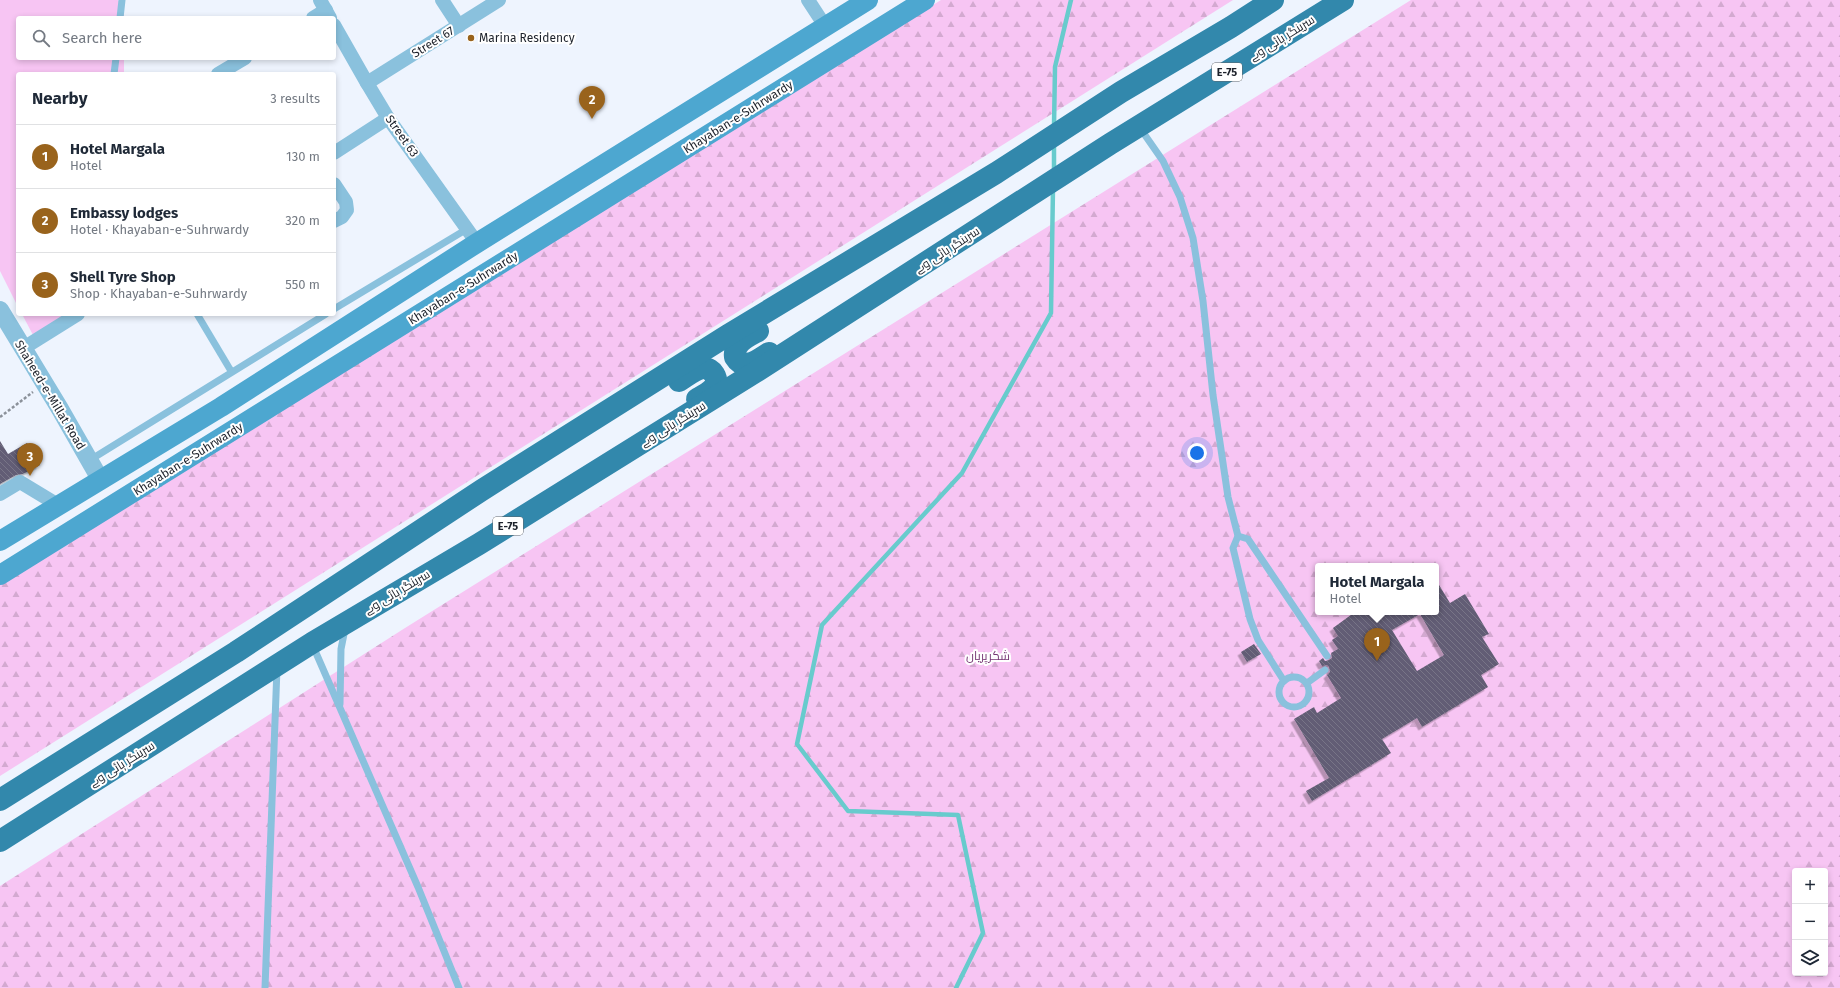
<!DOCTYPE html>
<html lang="en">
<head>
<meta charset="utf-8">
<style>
  body { margin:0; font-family:"Fira Sans",Cairo,sans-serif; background:#f2f2f3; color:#1f2937 }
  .controls { position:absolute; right:12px; bottom:12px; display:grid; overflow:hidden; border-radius:4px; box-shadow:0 2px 6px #0003 }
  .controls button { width:36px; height:36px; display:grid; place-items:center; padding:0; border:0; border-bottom:1px solid #e0e1e3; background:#fff; color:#1f2937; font:20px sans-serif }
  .you { position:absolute; left:1197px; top:453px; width:14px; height:14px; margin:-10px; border:3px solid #fff; border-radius:50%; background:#1a73e8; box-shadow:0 0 0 6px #1a73e833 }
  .badge { display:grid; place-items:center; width:26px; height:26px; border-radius:50%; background:#99631c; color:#fff; font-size:13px; font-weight:700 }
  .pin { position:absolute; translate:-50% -33px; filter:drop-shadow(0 1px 2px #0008) }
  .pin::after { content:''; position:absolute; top:21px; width:14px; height:12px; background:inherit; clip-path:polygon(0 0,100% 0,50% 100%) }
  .popup { position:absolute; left:1315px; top:563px; width:124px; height:52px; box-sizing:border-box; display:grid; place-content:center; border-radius:4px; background:#fff; filter:drop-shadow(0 1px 3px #0005); font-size:13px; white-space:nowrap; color:#747a83 }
  .popup b { font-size:15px; color:#1f2937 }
  .popup::after { content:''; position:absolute; left:50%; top:100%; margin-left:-8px; border:8px solid transparent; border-top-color:#fff }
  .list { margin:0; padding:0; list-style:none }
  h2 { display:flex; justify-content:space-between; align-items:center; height:52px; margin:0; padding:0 16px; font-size:17px }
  h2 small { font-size:13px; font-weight:400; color:#747a83 }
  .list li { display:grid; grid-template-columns:26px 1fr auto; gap:12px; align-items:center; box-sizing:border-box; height:64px; padding:0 16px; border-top:1px solid #e0e1e3 }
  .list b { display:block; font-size:15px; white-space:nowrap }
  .list p { margin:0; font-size:13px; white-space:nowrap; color:#747a83 }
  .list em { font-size:13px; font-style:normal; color:#747a83 }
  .icon { flex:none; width:22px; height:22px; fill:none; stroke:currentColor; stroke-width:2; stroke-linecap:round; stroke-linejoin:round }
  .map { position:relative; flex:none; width:1840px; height:988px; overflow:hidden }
  .search { position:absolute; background:#fff; box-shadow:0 2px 6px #0003; left:16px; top:16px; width:320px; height:44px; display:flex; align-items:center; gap:10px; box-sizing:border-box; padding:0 14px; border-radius:4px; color:#747a83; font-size:15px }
  .panel { position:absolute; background:#fff; box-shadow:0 2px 6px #0003; left:16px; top:72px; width:320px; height:244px; border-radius:4px }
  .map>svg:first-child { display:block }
</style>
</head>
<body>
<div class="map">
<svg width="1840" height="988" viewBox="0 0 1840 988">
  <defs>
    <pattern id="forest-firs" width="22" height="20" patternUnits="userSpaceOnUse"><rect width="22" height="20" fill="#f7c5f3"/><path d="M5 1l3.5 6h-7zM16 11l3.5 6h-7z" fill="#d3a9d0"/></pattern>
    <pattern id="building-back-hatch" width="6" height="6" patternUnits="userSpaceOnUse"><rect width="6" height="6" fill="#625d74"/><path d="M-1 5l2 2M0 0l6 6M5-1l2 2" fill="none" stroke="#787587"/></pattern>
    <filter id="shadow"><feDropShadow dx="-3.5" dy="3.5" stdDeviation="0" flood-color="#0004"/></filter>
  </defs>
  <rect width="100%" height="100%" fill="#eef4fe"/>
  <g fill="url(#forest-firs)" fill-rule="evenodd">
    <path d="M941,0H1233L0,776V583Z"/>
    <path d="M1411,0H1840V988H0V886L405,628ZM1318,566H1436V612H1318ZM1795,871H1825V973H1795Z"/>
  </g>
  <g fill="#f7c5f3">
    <path d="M0,0H118L124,9V18H18V58H124V74H18V307L0,271Z"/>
    <path d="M22,314H69L34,337Z"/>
  </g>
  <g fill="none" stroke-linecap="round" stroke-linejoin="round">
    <g stroke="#68cbcd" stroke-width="4.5">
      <path d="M1054,126L1055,67L1071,0"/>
      <path d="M1054,172V144"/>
      <path d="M956,988L983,933L958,815L848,811L797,744L822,625L962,473L1051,313L1053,188"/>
    </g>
  </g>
  <g fill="url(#building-back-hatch)" fill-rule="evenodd" filter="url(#shadow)">
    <path d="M0,441L8,454L27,443L40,465L23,474L16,475L0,484Z"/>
    <path d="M1436,580L1450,603L1465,594L1489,634L1482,637L1499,664L1481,675L1488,687L1422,727L1417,718L1382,739L1391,753L1312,801L1306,791L1329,778L1294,719L1314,707L1317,713L1341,698L1327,675L1330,672L1329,667L1327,665L1322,666L1319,661L1323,658L1325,661L1329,660L1332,658L1331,653L1338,649L1332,640L1338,636L1333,628L1355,612H1436ZM1420,614L1444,655L1417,671L1392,630Z"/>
    <path d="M1254,644L1261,654L1247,662L1241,652Z"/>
  </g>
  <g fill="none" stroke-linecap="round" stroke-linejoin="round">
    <path stroke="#8b919a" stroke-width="2.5" stroke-dasharray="3 2" stroke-linecap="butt" d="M0,417L33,392"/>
    <g stroke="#8ac1dd" stroke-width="7">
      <path d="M120,18L122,0"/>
      <path d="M114,74L116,58"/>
      <path d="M1140,128L1163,161L1180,197L1193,238L1203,301L1213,395L1228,497L1238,536L1233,548L1250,619L1258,640L1284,681"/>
      <path d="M334,309L467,229"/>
      <path d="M197,314L231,371"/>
      <path d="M90,460L326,314"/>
      <path d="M1238,536L1248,539L1327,656"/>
      <path d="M313,646L418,887L459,988"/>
      <circle cx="1294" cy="692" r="15"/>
      <path d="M1307,683L1325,670"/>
      <path d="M340,704L341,649L345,629"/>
      <path d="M265,988L277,668"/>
    </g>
    <g stroke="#8ac1dd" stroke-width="14">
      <path d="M320,0L330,18"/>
      <path d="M442,0L459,26"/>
      <path d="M808,0L825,26"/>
      <path d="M313,18L326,10"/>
      <path d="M334,25L367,83L388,118L477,243"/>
      <path d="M218,74L245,58"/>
      <path d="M367,83L499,0"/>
      <path d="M334,153L388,118"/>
      <path d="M334,184L346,202L347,210L342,217L334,221"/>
      <path d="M22,349L78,314"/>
      <path d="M0,494L20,482L58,505"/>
    </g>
    <path stroke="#8ac1dd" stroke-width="18" d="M0,310L60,409L100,479"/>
    <g stroke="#4da7d0" stroke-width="20">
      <path d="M0,541L221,407L477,243L868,0"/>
      <path d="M0,575L925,0"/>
    </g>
    <g stroke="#3288ac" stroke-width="22">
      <path d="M758,331C747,337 733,343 735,357C744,372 759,359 769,353"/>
      <path d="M679,381C686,377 696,368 704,368C708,368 712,371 714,374C722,387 706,394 697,399"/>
      <path d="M0,800L236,652L482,490L728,335L996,173L1121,92L1231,27L1273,0"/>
      <path d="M0,841L312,643L479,544L754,373L1110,144L1343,0"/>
    </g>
  </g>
  <circle fill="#99631c" stroke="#fff" stroke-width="1.5" cx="471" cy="38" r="4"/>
  <g text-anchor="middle" stroke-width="4" stroke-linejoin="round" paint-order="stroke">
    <g fill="#fff" stroke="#61646b" stroke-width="1">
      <rect x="1212" y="63" width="30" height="18" rx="3"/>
      <rect x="493" y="517" width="30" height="18" rx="3"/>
    </g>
    <g font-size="11" font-weight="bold" fill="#1d222b">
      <text x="1227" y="76">E-75</text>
      <text x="508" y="530">E-75</text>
    </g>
    <g font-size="12" fill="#1d222b" stroke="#fff" text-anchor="start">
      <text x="479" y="42">Marina Residency</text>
    </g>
    <g font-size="12" fill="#1d222b" stroke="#fff">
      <text transform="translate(1282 38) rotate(-32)" y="4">سرینگر ہائی وے</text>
      <text transform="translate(433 42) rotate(-32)" y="4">Street 67</text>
      <text transform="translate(738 117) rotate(-32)" y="4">Khayaban-e-Suhrwardy</text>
      <text transform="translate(402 136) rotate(55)" y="4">Street 63</text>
      <text transform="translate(947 250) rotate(-33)" y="4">سرینگر ہائی وے</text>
      <text transform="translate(463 288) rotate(-32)" y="4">Khayaban-e-Suhrwardy</text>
      <text transform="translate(50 395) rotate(59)" y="4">Shaheed-e-Millat Road</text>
      <text transform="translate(673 424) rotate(-32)" y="4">سرینگر ہائی وے</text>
      <text transform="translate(188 459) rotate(-32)" y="4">Khayaban-e-Suhrwardy</text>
      <text transform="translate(397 592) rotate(-31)" y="4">سرینگر ہائی وے</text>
      <text transform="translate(122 764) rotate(-32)" y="4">سرینگر ہائی وے</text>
    </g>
    <g font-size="12" fill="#753573" stroke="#fff">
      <text x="988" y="660">شکرپریاں</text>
    </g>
  </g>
</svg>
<div class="controls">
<button>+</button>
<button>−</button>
<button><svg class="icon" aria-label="layers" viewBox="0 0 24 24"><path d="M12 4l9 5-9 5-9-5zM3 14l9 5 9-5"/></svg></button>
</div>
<div class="you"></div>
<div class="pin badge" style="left:1377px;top:661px">1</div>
<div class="popup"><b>Hotel Margala</b>Hotel</div>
<div class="pin badge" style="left:592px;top:119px">2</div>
<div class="pin badge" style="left:30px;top:476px">3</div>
<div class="search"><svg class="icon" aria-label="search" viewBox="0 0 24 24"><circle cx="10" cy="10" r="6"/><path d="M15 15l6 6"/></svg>Search here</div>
<section class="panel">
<h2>Nearby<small>3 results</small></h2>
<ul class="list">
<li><span class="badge">1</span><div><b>Hotel Margala</b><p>Hotel</p></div><em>130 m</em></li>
<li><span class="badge">2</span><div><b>Embassy lodges</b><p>Hotel · Khayaban-e-Suhrwardy</p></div><em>320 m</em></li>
<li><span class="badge">3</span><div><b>Shell Tyre Shop</b><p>Shop · Khayaban-e-Suhrwardy</p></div><em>550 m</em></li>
</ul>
</section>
</div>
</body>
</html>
